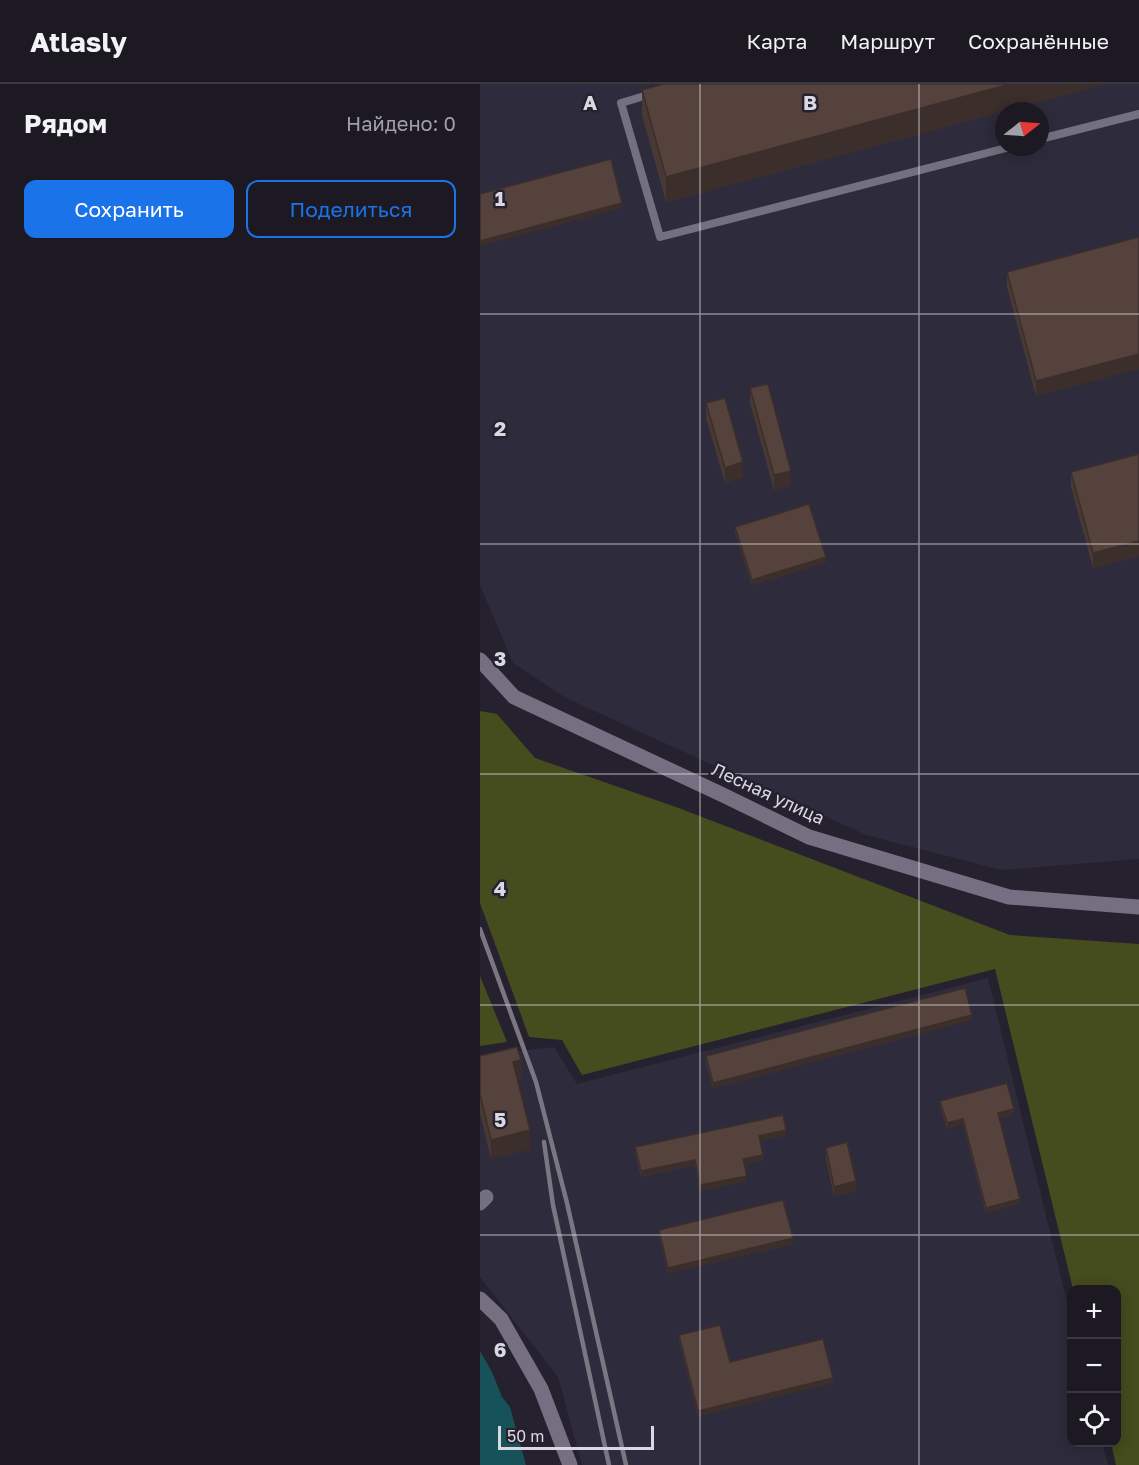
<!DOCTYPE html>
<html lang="ru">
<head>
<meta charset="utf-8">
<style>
  body { margin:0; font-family:"Golos Text",sans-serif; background:#25222b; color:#f1f3f6 }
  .controls { position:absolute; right:18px; bottom:18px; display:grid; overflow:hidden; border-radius:12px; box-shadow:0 3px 15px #0003 }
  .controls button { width:54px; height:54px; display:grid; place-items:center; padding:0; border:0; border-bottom:2px solid #3a3841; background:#1c1923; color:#f1f3f6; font:30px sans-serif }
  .compass { position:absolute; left:515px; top:18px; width:54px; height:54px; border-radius:50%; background:#1c1923; box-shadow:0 3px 15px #0003; rotate:73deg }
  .scale { position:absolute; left:18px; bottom:15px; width:156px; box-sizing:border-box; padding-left:6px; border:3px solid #dad8e2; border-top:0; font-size:16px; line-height:21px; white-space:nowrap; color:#dad8e2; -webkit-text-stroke:4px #25212f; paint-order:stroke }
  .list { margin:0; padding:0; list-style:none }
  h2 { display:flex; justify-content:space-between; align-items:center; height:78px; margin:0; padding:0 24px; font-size:26px }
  h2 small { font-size:20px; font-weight:400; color:#a0a0a6 }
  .actions { display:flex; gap:12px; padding:18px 24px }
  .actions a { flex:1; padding:14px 0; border:2px solid #1a73e8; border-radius:12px; text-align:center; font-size:21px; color:#1a73e8 }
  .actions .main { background:#1a73e8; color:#fff }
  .icon { flex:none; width:33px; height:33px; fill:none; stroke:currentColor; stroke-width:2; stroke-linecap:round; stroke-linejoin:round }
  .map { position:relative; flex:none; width:659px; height:1381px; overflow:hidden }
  header { display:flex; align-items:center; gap:36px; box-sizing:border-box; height:84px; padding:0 30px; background:#1c1923; border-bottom:2px solid #3a3841 }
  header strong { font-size:28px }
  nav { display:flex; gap:33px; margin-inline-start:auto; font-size:21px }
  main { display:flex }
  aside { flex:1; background:#1c1923 }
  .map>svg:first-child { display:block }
</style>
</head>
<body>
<header>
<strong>Atlasly</strong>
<nav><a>Карта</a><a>Маршрут</a><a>Сохранённые</a></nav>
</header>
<main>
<aside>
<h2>Рядом<small>Найдено: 0</small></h2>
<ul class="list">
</ul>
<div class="actions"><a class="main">Сохранить</a><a>Поделиться</a></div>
</aside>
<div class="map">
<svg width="659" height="1381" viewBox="0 0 659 1381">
  <rect width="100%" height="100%" fill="#25212f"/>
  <g fill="#2e2c3c" fill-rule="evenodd">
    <path d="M0,0H659V775L521,786L386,751L86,614L33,579L0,501ZM524,27H560V63H524Z"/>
    <path d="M508,894L591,1234L592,1358L622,1359L628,1381H102L78,1293L0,1193V971L74,963L97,1000Z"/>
  </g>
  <g fill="#454c1d">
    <path d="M0,627L17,630L55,674L196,723L530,851L659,860V1381H636L631,1359L636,1358V1206L593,1205L515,885L102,991L82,956L49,953L0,819Z"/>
    <path d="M0,892L27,958L0,962Z"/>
  </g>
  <path fill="#175259" d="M0,1267L12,1288L22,1313L30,1323L46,1381H0Z"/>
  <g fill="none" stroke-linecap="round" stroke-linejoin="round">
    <g stroke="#757081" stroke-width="8">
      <path d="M171,10L141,19L180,153L530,63"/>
      <path d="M560,55L659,30"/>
    </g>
    <g stroke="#757081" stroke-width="15">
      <path d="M0,576L34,613L243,711L329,753L529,813L659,823"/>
      <path d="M0,1119L6,1113"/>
      <path d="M0,1215L21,1235L61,1305L90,1381"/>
    </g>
    <g stroke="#7a7783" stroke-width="4.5">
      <path d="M0,845L56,998L87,1119L146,1381"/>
      <path d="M64,1058L73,1121L129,1381"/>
    </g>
  </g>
  <g fill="#493934">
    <path d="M625,0L186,118L162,31V6Z"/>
    <path d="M659,153L556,312L527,203V188Z"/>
    <path d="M270,304L311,402L294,406L270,319Z"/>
    <path d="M226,319L263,393L245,399L226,334Z"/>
    <path d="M659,370V472L613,484L591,403V388Z"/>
    <path d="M255,443L346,478L272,501L255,448Z"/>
    <path d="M492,936L233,1004L226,978V972Z"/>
    <path d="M0,972L41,995L37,996L50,1065L11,1075L0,1029Z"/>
    <path d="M460,1017L534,1030L519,1034L540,1120L506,1129L483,1040L467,1045L460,1022Z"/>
    <path d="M306,1051L280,1057L283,1077L264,1080L267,1097L220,1107L215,1081L161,1093L155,1068V1063Z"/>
    <path d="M346,1064L376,1107L354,1113L346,1075Z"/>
    <path d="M179,1146L313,1160L188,1189L179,1151Z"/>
    <path d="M199,1251L250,1278L353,1299L218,1332L199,1256Z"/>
  </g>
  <g fill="#3c2e2b">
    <path d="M530,0H625L186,118V93Z"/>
    <path d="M142,119V124L0,162V157Z"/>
    <path d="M659,270V285L556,312V297Z"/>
    <path d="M263,378V393L245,399V384Z"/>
    <path d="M311,387V402L294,406V391Z"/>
    <path d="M659,457V472L613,484V469Z"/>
    <path d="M346,473V478L272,501V496Z"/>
    <path d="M492,931V936L233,1004V999Z"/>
    <path d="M41,976V995L33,997V978Z"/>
    <path d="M534,1025V1030L518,1034V1029Z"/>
    <path d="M483,1035V1040L467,1045V1039Z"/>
    <path d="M50,1046V1065L11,1075V1056Z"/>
    <path d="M306,1046V1051L279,1057V1052Z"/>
    <path d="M283,1071V1077L263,1081V1075Z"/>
    <path d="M215,1076V1081L161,1093V1087Z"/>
    <path d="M267,1092V1097L220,1107V1101Z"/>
    <path d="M376,1097V1107L354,1113V1103Z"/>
    <path d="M540,1115V1120L506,1129V1124Z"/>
    <path d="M313,1154V1160L188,1189V1184Z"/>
    <path d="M353,1294V1299L218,1332V1327Z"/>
  </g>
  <g fill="#55423d" stroke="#3c2e2b" stroke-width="1.5">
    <path d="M183,0H530L186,93L162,6Z"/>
    <path d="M131,75L142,119L0,157V110Z"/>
    <path d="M659,153V270L556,297L527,188Z"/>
    <path d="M288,300L311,387L294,391L270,304Z"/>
    <path d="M245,314L263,378L245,384L226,319Z"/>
    <path d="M659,370V457L613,469L591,388Z"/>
    <path d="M329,420L346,473L272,496L255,443Z"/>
    <path d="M485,904L492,931L233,999L226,972Z"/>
    <path d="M37,963L41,976L33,978L50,1046L11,1056L0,1010V972Z"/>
    <path d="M527,999L534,1025L518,1029L540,1115L506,1124L483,1035L467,1039L460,1017Z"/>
    <path d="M303,1031L306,1046L279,1052L283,1071L263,1075L267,1092L220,1101L215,1076L161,1087L155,1063Z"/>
    <path d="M367,1058L376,1097L354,1103L346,1064Z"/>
    <path d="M303,1116L313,1154L188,1184L179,1146Z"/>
    <path d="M240,1241L250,1278L343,1255L353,1294L218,1327L199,1251Z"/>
  </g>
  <path fill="none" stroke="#dad8e2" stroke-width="1.5" stroke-opacity="0.55" d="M220,0V1381M439,0V1381M0,230H659M0,460H659M0,690H659M0,921H659M0,1151H659"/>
  <g text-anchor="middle" stroke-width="5" stroke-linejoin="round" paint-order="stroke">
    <g font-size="18" fill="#dad8e2" stroke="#25212f">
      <text transform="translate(288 710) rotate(25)" y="6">Лесная улица</text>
    </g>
  </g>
  <g font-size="20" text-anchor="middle" font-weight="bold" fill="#dad8e2" stroke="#25212f" stroke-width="5" stroke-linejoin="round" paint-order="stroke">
    <text x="110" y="26">A</text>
    <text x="330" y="26">B</text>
    <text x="20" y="122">1</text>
    <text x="20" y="352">2</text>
    <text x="20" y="582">3</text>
    <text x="20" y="812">4</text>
    <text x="20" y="1043">5</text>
    <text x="20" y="1273">6</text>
  </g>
</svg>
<div class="controls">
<button>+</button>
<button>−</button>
<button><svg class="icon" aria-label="locate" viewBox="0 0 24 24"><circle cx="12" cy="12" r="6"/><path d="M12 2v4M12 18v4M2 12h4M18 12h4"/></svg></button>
</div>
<svg class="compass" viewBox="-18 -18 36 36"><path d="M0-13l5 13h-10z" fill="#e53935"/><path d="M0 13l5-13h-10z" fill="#a0a0a6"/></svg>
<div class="scale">50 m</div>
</div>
</main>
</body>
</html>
